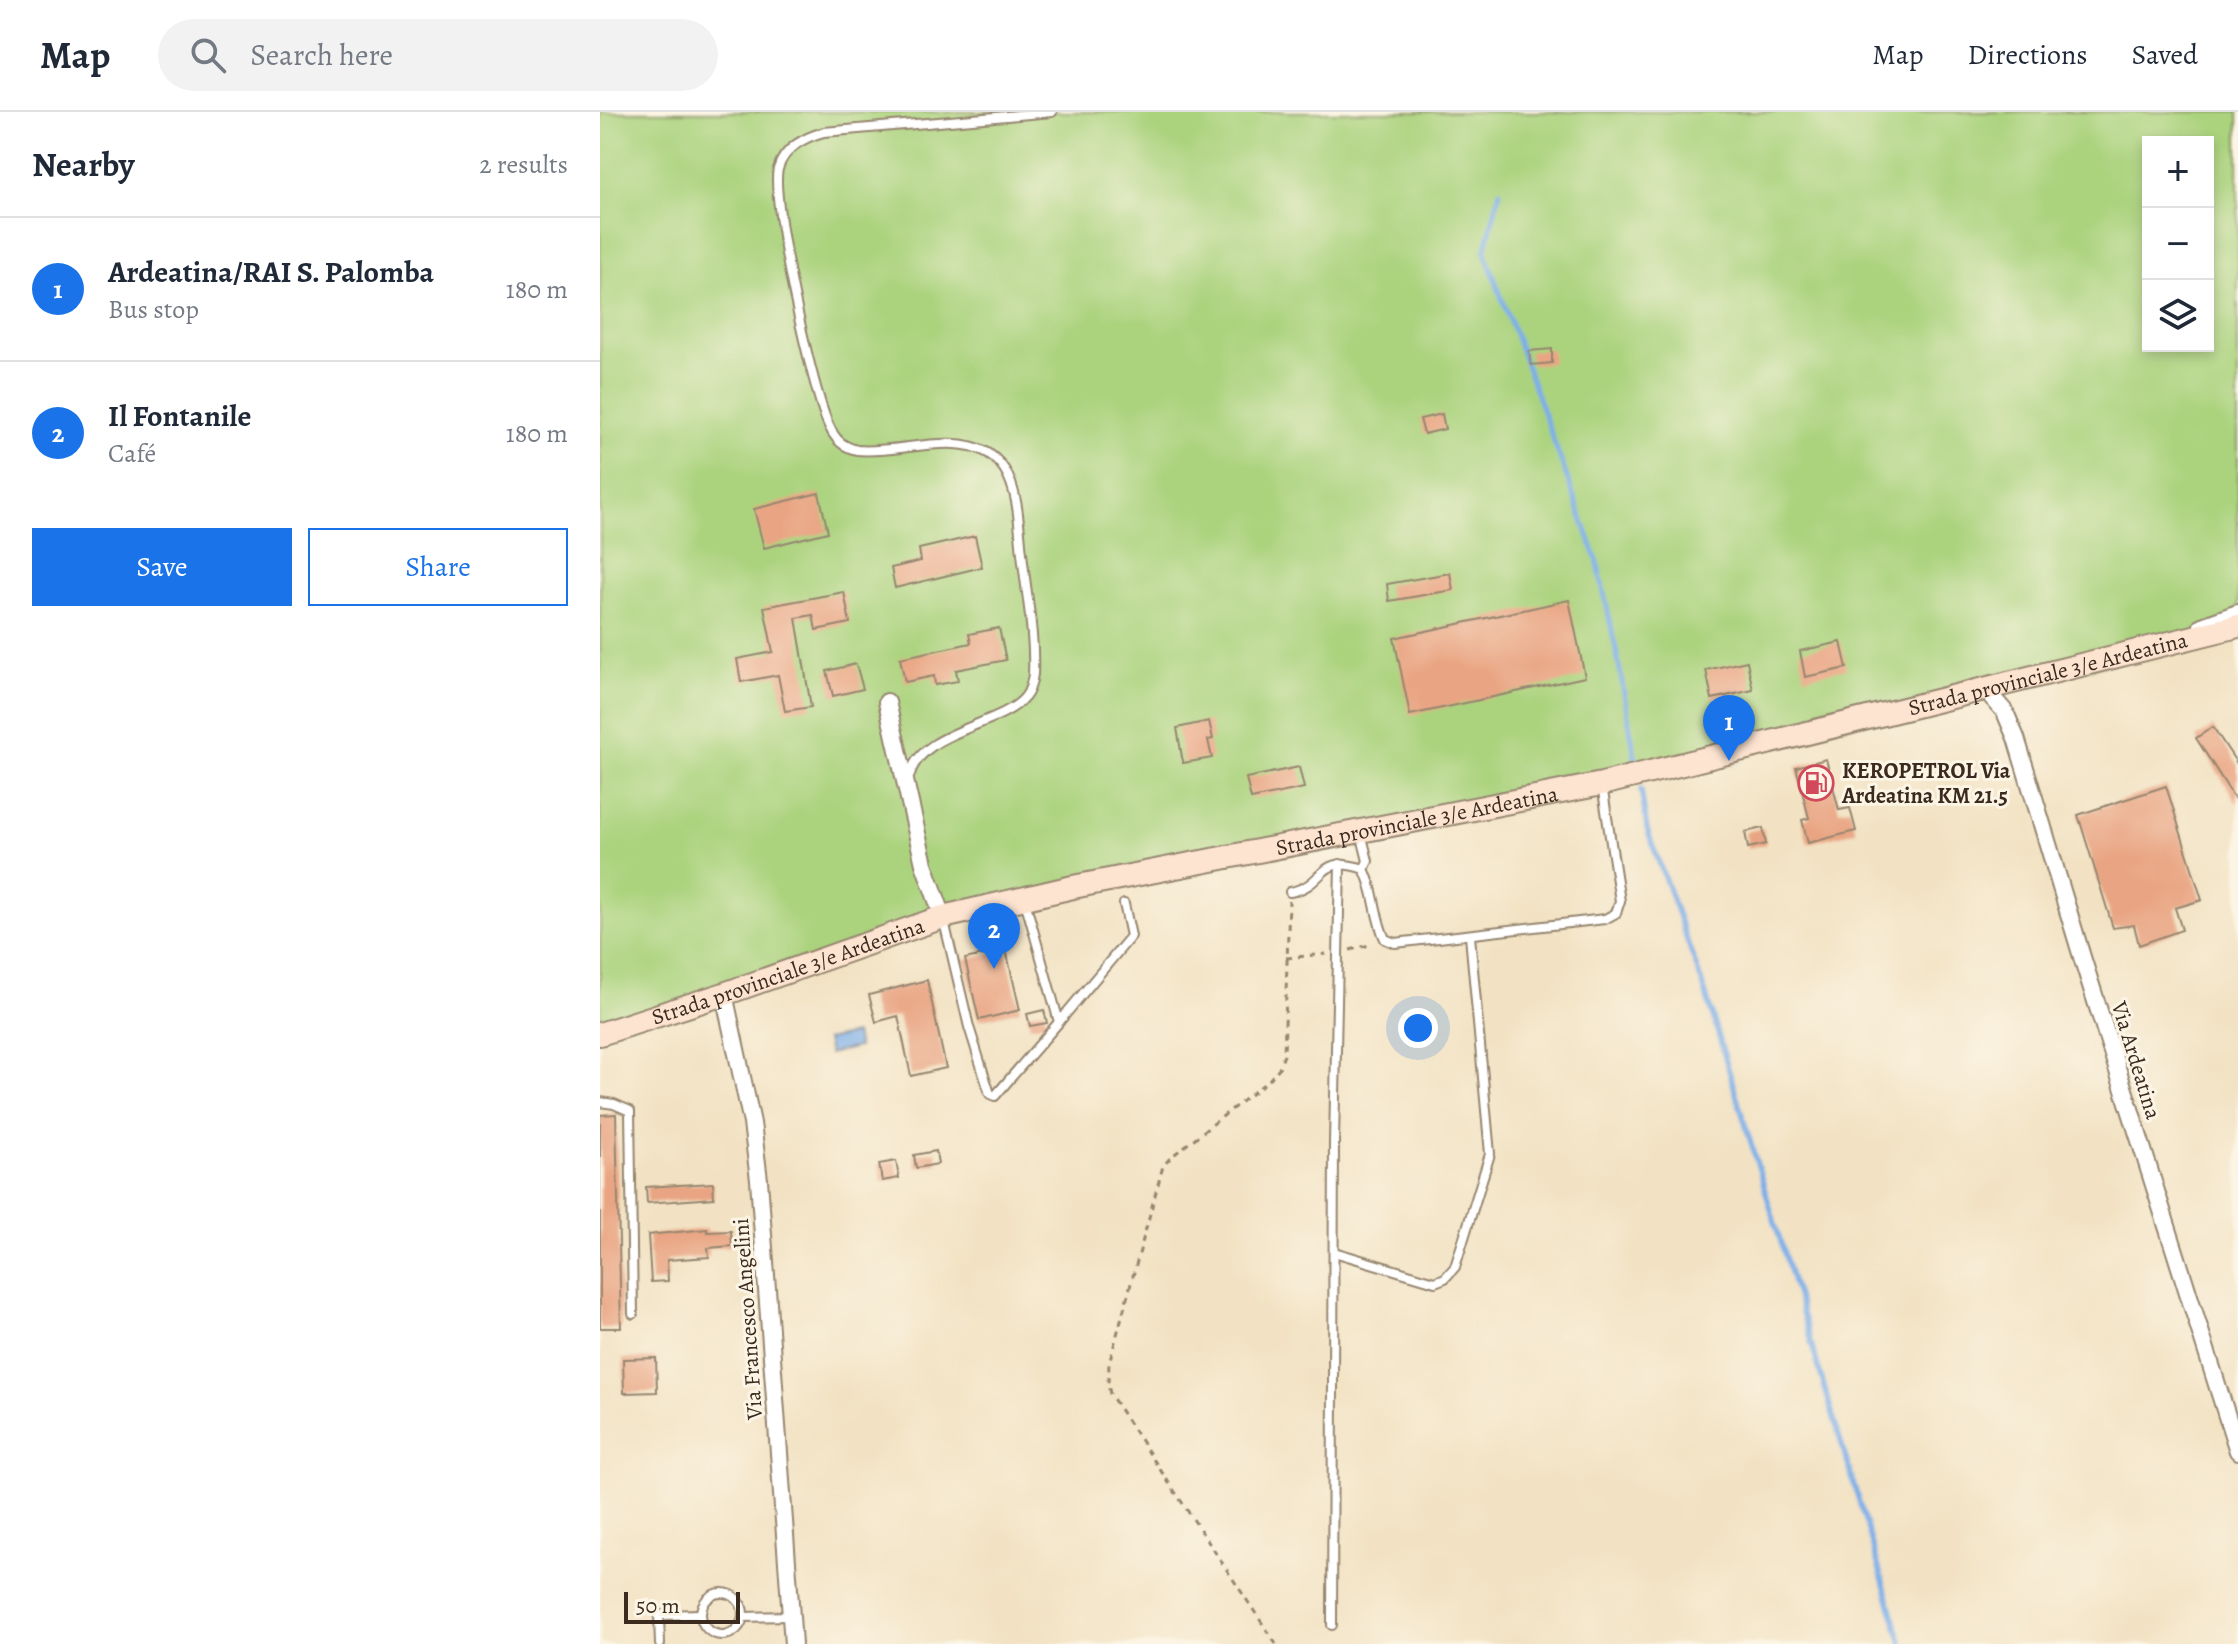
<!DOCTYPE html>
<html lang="en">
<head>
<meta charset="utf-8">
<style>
  body { margin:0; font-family:Alegreya,serif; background:#f2f2f3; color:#1f2937 }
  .controls { position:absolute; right:24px; top:24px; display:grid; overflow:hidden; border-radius:0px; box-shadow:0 4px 12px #0003 }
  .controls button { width:72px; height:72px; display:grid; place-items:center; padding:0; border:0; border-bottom:2px solid #e0e1e3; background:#fff; color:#1f2937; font:40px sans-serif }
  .scale { position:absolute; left:24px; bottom:20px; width:116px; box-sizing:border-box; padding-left:8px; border:4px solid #3b2a1e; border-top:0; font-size:22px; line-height:28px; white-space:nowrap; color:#3b2a1e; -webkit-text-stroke:6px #fcf5e5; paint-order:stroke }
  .you { position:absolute; left:818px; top:916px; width:28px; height:28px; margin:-20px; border:6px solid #fff; border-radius:50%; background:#1a73e8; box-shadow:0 0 0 12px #1a73e833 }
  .badge { display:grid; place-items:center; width:52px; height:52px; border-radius:50%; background:#1a73e8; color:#fff; font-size:26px; font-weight:700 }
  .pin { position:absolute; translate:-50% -66px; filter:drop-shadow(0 2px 4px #0008) }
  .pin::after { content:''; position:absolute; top:42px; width:28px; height:24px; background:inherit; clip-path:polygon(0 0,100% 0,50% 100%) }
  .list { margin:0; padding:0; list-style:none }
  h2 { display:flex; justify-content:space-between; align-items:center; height:104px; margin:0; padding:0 32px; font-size:34px }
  h2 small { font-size:26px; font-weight:400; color:#747a83 }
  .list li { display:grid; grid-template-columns:52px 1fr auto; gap:24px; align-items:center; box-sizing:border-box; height:144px; padding:0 32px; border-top:2px solid #e0e1e3 }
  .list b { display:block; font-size:30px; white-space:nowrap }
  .list p { margin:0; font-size:26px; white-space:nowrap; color:#747a83 }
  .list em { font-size:26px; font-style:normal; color:#747a83 }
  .actions { display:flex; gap:16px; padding:24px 32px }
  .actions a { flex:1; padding:18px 0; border:2px solid #1a73e8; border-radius:0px; text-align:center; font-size:28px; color:#1a73e8 }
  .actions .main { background:#1a73e8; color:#fff }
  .icon { flex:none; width:44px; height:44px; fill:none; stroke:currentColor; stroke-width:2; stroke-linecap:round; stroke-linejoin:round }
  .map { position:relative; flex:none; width:1638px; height:1532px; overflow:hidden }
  header { display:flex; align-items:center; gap:48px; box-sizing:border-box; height:112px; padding:0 40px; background:#fff; border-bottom:2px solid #e0e1e3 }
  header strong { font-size:38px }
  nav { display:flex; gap:44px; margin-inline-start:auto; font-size:28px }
  .search { width:560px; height:72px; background:#f2f2f3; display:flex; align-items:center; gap:20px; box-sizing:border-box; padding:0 28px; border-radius:44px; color:#747a83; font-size:30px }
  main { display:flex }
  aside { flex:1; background:#fff }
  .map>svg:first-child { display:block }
</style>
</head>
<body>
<header>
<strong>Map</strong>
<div class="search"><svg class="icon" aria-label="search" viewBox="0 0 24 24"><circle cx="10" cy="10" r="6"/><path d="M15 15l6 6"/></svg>Search here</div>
<nav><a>Map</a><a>Directions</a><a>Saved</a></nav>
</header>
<main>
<aside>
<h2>Nearby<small>2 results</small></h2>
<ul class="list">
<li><span class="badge">1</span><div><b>Ardeatina/RAI S. Palomba</b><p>Bus stop</p></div><em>180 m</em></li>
<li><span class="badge">2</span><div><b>Il Fontanile</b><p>Café</p></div><em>180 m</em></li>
</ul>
<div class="actions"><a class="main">Save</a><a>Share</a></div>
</aside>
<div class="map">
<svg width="1638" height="1532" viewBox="0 0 1638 1532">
  <rect width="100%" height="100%" fill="#fcf5e5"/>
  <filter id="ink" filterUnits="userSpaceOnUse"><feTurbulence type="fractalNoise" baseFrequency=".0125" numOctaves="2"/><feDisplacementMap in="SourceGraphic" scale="16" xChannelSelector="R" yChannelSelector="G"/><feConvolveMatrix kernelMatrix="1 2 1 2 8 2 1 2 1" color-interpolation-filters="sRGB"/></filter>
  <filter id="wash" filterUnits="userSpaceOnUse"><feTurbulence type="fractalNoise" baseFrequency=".006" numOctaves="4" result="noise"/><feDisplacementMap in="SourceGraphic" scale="32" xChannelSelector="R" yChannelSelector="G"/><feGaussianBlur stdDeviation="1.8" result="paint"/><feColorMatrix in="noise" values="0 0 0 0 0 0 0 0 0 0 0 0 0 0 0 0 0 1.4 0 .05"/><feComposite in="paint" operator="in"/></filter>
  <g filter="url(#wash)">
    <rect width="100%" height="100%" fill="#f2e2c3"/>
    <path fill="#abd37e" stroke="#737e4e" stroke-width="2" fill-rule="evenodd" d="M0,0H1638V521L1002,672L424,786L0,922ZM1548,30H1608V234H1548Z"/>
    <path fill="#7caee8" stroke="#5c6c83" stroke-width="2" d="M255,922L258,935L229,942L226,928Z"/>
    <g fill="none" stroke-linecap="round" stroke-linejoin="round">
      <g stroke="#7caee8" stroke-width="5">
        <path d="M900,79L885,140L997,448L1018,547L1036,650"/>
        <path d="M1041,677L1047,717L1105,879L1302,1532"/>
      </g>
    </g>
    <g id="blocks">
      <g fill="#e9a583">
        <path d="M952,237V251L931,253L929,239Z"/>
        <path d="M842,302L845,317L824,322L820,307Z"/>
        <path d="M219,381L228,420L164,436L154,397Z"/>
        <path d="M375,424L382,455L295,476L291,456L321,449L319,437Z"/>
        <path d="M850,461L853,478L789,489L787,472Z"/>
        <path d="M244,480L250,511L216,518L213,503L196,506L211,595L185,599L178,563L141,570L137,547L173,540L164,495Z"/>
        <path d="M969,488L985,565L810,603L794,526Z"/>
        <path d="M399,516L406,548L356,558L358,569L335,573L334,564L305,570L300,546L371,531L369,522Z"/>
        <path d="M1241,530L1247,556L1205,565L1200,539Z"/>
        <path d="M1147,549L1153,578L1112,587L1106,558Z"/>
        <path d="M256,552L263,577L233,584L227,559Z"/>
        <path d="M609,609L613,627L608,628L612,646L583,651L577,616Z"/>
        <path d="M1613,615L1638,653V692L1596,626Z"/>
        <path d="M1226,647L1239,698L1250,696L1256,719L1208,731L1202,708L1209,706L1196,655Z"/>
        <path d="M699,655L704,676L651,687L646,666Z"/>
        <path d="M1566,674L1602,788L1575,796L1582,818L1539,833L1534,813L1513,816L1478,703Z"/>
        <path d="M1163,716L1166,732L1148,736L1145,720Z"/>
        <path d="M406,838L420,898L379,908L365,847Z"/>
        <path d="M327,868L346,956L311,964L298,904L276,910L269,883Z"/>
        <path d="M444,898L447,911L430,914L427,902Z"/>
        <path d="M16,1002L21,1216H0V1003Z"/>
        <path d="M336,1039L338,1052L316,1056L314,1043Z"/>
        <path d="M296,1049L299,1066L282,1069L279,1052Z"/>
        <path d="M113,1071L114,1086L47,1091L46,1075Z"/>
        <path d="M107,1117V1120L131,1119L132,1134L108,1136L109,1145L67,1148L68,1169L51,1170L48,1123Z"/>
        <path d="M56,1246L57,1280L24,1281L23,1247Z"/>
      </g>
    </g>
  </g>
  <g filter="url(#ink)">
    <use href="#blocks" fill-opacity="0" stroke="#968670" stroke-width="2"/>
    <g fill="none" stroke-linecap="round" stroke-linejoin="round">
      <defs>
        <g id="service">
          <path d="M309,665C321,617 400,615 425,585C430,579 432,570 433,562C435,522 426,481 422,441C419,416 419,387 408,364C404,355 397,347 388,341C353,320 297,342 257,338C243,335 236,328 230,316C213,284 170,87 178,57C184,36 205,25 224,20L452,0"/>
          <path d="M761,721L768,749L764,757"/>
          <path d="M690,780C728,773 715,741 764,757C776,780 774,804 785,827L795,831L1005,807L1016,801L1020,789L1002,673"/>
          <path d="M343,805L369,915L390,982L395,984L459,910L425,789"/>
          <path d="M459,910L531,824L524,792"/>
          <path d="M0,990L14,992L30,999L33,1202"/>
          <path d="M734,1140L835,1170L845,1166L855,1155L890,1042L870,824"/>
          <circle cx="122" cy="1502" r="21"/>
          <path d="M143,1505L190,1504"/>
          <path d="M732,1513L734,1031L740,752"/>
          <path d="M60,1532L59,1503L101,1502"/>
        </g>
        <g id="minor">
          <path d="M1602,514L1638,501"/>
          <path d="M1385,577L1405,600L1416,626L1482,845L1638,1339"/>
          <path d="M287,590L324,752L343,805"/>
          <path d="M124,882L152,1011L159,1068L193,1532"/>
        </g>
        <g id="secondary">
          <path id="s1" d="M0,922L124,882L343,805L473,775L1002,672L1638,514"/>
        </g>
      </defs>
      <use href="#service" stroke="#968670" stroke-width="12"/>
      <use href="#minor" stroke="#968670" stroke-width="20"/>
      <use href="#secondary" stroke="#968670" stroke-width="26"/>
      <g stroke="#968670" stroke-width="3" stroke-dasharray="6 6" stroke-linecap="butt">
        <path d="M750,838L773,832"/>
        <path d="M686,846L726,842"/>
        <path d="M676,1532L510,1282L508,1272L509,1252L563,1054L571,1045L669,968L679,956L684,943L689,789"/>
      </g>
      <use href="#service" stroke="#fff" stroke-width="8"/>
      <use href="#minor" stroke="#fff" stroke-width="16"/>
      <use href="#secondary" stroke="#fde4d1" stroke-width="22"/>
    </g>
  </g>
  <defs>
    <symbol id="fuel-ring" viewBox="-11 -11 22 22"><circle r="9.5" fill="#fcf5e5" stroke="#d1495b" stroke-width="1.5"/><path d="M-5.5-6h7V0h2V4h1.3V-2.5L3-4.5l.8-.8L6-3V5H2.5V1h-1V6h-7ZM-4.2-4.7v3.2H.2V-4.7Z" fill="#d1495b"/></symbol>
  </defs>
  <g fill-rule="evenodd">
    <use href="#fuel-ring" x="1196" y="651" width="40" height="40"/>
  </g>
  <g text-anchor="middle" stroke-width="6" stroke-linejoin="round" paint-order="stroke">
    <g font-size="22" fill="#3b2a1e" stroke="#fcf5e5">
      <text dy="8" stroke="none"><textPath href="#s1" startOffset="1494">Strada provinciale 3/e Ardeatina</textPath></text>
      <text dy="8" stroke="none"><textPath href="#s1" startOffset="846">Strada provinciale 3/e Ardeatina</textPath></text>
      <text dy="8" stroke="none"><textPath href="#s1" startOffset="198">Strada provinciale 3/e Ardeatina</textPath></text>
      <text transform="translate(1537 948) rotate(73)" y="8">Via Ardeatina</text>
      <text transform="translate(147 1207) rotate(-94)" y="8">Via Francesco Angelini</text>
    </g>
    <g font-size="22" font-weight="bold" fill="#3b2a1e" stroke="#fcf5e5" text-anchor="start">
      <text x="1242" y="666">KEROPETROL Via<tspan x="1242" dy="25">Ardeatina KM 21.5</tspan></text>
    </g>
  </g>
</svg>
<div class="controls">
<button>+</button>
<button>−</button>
<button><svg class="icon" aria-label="layers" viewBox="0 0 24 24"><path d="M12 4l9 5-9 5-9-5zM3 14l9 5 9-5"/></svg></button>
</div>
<div class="scale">50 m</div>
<div class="you"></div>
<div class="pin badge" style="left:1129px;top:649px">1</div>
<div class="pin badge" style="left:394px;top:857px">2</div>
</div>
</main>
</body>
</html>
